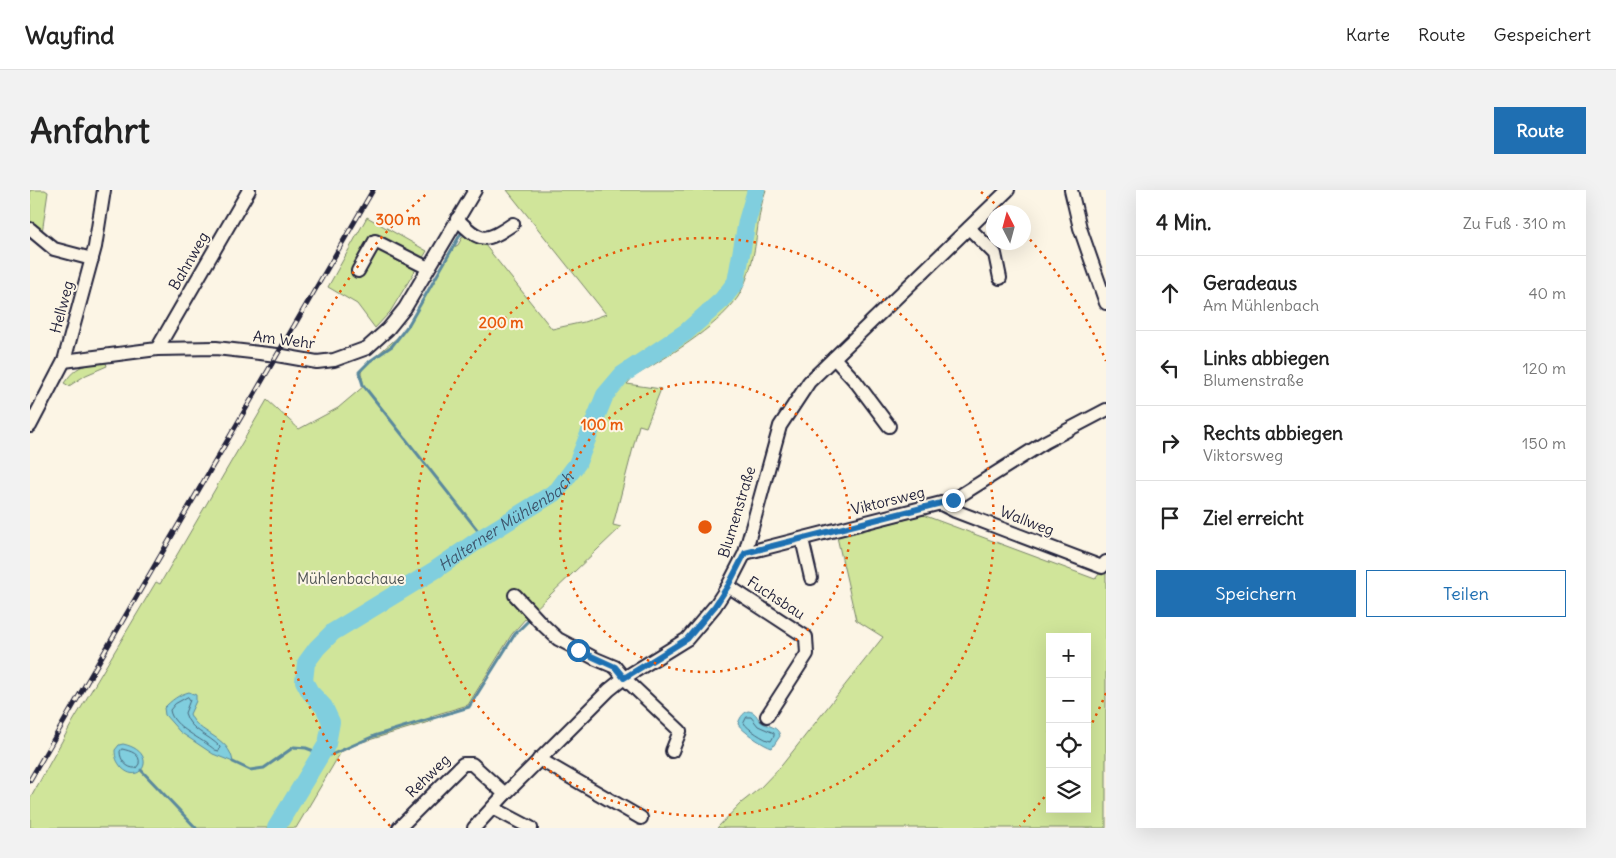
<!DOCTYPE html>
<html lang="de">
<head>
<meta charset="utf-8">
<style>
  body { margin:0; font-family:Delius,sans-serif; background:#f2f2f2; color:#222 }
  .controls { position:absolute; right:15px; bottom:15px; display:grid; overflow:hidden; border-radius:0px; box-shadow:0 5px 20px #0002 }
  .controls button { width:45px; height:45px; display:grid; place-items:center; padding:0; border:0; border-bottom:1px solid #e0e0e0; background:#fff; color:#222; font:25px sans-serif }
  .compass { position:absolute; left:956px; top:15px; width:45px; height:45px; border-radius:50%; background:#fff; box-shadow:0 5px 20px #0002; rotate:354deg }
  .stop { position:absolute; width:15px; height:15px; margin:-11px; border:4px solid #1f6fb2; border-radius:50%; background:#fff }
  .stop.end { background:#1f6fb2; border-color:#fff; box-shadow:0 1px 5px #0008 }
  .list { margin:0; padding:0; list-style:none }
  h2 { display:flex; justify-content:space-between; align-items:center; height:65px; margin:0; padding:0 20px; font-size:21px }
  h2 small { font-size:16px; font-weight:400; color:#767676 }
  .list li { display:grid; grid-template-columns:32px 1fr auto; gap:15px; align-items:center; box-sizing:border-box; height:75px; padding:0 20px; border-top:1px solid #e0e0e0 }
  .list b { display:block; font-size:19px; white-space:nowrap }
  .list p { margin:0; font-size:16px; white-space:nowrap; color:#767676 }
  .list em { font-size:16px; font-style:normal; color:#767676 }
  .actions { display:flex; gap:10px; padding:15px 20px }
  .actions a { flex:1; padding:11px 0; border:1px solid #1f6fb2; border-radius:0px; text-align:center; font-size:18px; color:#1f6fb2 }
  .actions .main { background:#1f6fb2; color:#fff }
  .icon { flex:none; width:28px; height:28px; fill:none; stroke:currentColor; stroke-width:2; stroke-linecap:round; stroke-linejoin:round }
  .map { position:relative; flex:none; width:1076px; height:638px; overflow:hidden; border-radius:0px }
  header { display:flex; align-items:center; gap:30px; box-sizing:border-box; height:70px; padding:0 25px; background:#fff; border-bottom:1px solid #e0e0e0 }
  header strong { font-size:24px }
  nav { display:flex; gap:28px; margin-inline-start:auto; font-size:18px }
  .intro { display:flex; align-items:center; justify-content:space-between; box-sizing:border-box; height:120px; padding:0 30px }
  h1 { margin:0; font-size:35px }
  .button { padding:12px 22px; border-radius:0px; background:#1f6fb2; color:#fff; font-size:18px; font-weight:700 }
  main { display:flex; gap:30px; padding:0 30px }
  aside { flex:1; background:#fff; border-radius:0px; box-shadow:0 5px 20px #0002 }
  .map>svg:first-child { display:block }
</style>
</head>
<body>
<header>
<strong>Wayfind</strong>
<nav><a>Karte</a><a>Route</a><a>Gespeichert</a></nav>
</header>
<div class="intro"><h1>Anfahrt</h1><a class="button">Route</a></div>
<main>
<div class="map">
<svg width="1076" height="638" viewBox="0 0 1076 638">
  <rect width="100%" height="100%" fill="#fcf5e5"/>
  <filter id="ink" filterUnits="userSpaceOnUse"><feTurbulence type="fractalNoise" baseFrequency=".02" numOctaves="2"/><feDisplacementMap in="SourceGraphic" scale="10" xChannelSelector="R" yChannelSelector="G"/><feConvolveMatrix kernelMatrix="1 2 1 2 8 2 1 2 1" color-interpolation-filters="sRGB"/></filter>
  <g filter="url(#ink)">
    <g fill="#d0e59a" stroke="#79846a" fill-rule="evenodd">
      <path d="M0,0H15L18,2L12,43L0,33Z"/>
      <path d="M477,0H736C727,23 728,51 721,75C718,86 714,97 708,107C685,140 636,167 602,188L597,194L631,199L616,237L609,235L583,335L591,337L496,428L482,444L438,515L401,526L402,531L329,553L311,562L266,638H0V609L42,533L126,392L130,394L237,210L269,239L308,218L334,196L331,183L333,177L368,147L380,132L424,57L428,55L439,35L522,139L554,132L576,124Z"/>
      <path d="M337,27L397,61L360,122L345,138L327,114L298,97Z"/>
      <path d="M64,173H76L77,176L56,185L39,196L34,193C43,181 48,176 64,173Z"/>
      <path d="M893,325L1065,389L1076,376V638H687L711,613L730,598L752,575L853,447L826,430L807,347ZM1020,447H1057V619H1020Z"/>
    </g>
    <g fill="#80cede" stroke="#5a899d">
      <path d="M159,502L166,505V511L160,524C168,545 199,545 203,572L183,564L150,542L135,525L134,518C142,510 148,505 159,502Z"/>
      <path d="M718,521C726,522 726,526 731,532C739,537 748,536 750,546L742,558C734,556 712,541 708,534C710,528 712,524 718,521Z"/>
      <path d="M93,554C130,562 111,597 92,578C87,572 85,568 85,560L89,555Z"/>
    </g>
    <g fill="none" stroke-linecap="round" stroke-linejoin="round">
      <g stroke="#48677c" stroke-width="1">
        <path d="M158,507L160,510L155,523C160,541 178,544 190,557L189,561L185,560C173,549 142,537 140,520L145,514Z"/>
        <path d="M717,527H721L728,536L744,543V546L741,551C736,551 716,538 714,533Z"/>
        <path d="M92,559C101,561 111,564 109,574L106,578C97,579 90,570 90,562Z"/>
      </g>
      <g stroke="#5a899d" stroke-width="3">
        <path d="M433,40L379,134L362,156L340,171L329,182L333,195L453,347"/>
        <path d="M290,567L303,564L344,546L439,517L485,444L498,431"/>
        <path d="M203,572L220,580L234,578L264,557L276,558L292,564"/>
        <path d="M111,580L166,638"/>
      </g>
      <path stroke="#80cede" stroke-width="18" id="s1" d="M246,638L297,554L301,532L294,517L280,502L274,491L276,473L287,458L303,442L405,380L453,347L527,301L547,274L575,205L592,185L656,142L692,110L706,92L717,31L726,0"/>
      <defs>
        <g id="minor">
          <path d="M1041,0L1050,38L1076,113"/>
          <path d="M427,29C451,53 455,53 483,34"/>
          <path d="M939,38L965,64L970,88"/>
          <path d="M0,39L24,59L62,69"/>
          <path d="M328,81L345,51L398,78"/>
          <path d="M127,159L219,0"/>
          <path d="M804,168L826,192L859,236"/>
          <path d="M34,171L127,159L186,158L247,165L287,172L304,170L337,158L358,139L375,118L445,0"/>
          <path d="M0,236L34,171L65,57L74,0"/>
          <path d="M911,314L925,321L1072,377L1076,372"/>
          <path d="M772,349L781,388"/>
          <path d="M715,363L923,310L1015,252L1076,220"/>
          <path d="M698,396L776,447L777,464L737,526"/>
          <path d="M485,405L511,433L528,449L566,469L585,477L594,488L650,541L642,561"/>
          <path d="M509,569L611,628"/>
          <path d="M463,618L501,638"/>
          <path d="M369,638L433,574H442L475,604"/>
          <path d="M444,638L475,604L579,500L594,488L657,449L685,416L698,396L715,363L750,236L779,192L978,0"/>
        </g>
      </defs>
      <use href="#minor" stroke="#22223b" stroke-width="16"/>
      <use href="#minor" stroke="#fcf5e5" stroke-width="12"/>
      <defs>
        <path id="rail" d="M0,590L343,0"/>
      </defs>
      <use href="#rail" stroke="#22223b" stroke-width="5"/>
      <use href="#rail" stroke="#fcf5e5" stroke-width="3" stroke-dasharray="9" stroke-linecap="butt"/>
    </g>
  </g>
  <g fill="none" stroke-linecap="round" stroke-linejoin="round" filter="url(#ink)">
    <path stroke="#1f6fb2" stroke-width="6" d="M548,460L585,477L594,488L657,449L685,416L698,396L715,363L923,310"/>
  </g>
  <g fill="none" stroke="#e8590c" stroke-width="2.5" stroke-dasharray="2.5 5">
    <circle cx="675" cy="337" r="145"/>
    <circle cx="675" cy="337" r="289"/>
    <path d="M1076 503A434 434 0 0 1 1058 541M1019 601A434 434 0 0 1 990 636M360 636A434 434 0 0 1 399 2M951 2A434 434 0 0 1 974 22M995 44A434 434 0 0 1 1076 171"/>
  </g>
  <g text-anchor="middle" stroke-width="4" stroke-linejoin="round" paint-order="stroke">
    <g font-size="15" fill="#22223b" stroke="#fcf5e5">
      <text transform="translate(159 71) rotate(-60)" y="5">Bahnweg</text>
      <text transform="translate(32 117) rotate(-75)" y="5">Hellweg</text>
      <text transform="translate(254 150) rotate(7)" y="5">Am Wehr</text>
      <text transform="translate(858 311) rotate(-14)" y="5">Viktorsweg</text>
      <text transform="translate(707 322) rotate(-73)" y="5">Blumenstraße</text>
      <text transform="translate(997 331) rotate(21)" y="5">Wallweg</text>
      <text transform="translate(746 408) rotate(33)" y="5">Fuchsbau</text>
      <text transform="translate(398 586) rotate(-44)" y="5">Rehweg</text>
    </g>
    <g font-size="15" fill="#4e5353" stroke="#fcf5e5">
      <text x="321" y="394">Mühlenbachaue</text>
    </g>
    <g font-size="16" font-style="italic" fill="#3e566c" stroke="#fcf5e5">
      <text dy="6" stroke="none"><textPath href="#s1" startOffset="435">Halterner Mühlenbach</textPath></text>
    </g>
  </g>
  <circle cx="675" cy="337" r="8" fill="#e8590c" stroke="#fcf5e5" stroke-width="2.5"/>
  <g font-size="15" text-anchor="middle" font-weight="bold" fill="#e8590c" stroke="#fcf5e5" stroke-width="4" stroke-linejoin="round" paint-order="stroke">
    <text x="368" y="35">300 m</text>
    <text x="471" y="138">200 m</text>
    <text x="572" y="240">100 m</text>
  </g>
</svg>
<div class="controls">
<button>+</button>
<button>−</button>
<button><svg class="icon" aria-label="locate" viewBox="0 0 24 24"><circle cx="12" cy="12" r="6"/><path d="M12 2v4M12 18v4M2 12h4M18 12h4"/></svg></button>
<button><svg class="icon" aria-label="layers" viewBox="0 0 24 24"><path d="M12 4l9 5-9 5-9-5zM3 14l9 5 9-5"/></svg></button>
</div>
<svg class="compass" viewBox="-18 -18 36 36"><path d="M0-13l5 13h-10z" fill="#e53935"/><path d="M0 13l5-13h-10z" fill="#767676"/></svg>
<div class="stop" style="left:548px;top:460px"></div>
<div class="stop end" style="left:923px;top:310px"></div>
</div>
<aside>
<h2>4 Min.<small>Zu Fuß · 310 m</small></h2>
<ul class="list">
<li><svg class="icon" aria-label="ahead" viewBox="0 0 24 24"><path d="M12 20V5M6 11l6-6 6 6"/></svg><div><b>Geradeaus</b><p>Am Mühlenbach</p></div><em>40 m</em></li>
<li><svg class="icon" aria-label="left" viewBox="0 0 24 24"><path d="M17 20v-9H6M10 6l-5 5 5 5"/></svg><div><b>Links abbiegen</b><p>Blumenstraße</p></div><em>120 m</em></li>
<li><svg class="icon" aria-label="right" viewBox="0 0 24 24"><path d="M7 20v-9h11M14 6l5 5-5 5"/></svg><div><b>Rechts abbiegen</b><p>Viktorsweg</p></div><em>150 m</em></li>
<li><svg class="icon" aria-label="arrive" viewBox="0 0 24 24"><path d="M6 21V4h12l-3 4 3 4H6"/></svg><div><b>Ziel erreicht</b></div></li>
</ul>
<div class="actions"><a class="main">Speichern</a><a>Teilen</a></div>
</aside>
</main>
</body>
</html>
